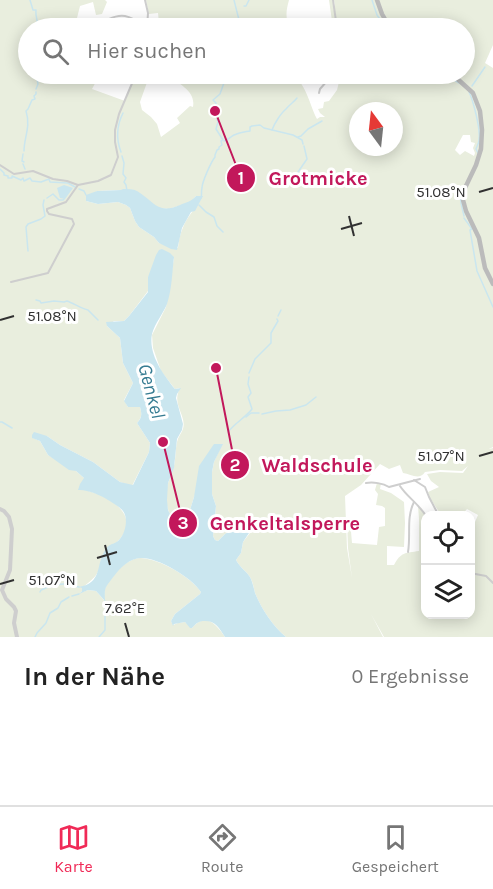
<!DOCTYPE html>
<html lang="de">
<head>
<meta charset="utf-8">
<style>
  body { margin:0; font-family:Karla,sans-serif; background:#f2f2f2; color:#222 }
  .controls { position:absolute; right:18px; bottom:18px; display:grid; overflow:hidden; border-radius:12px; box-shadow:0 3px 15px #0003 }
  .controls button { width:54px; height:54px; display:grid; place-items:center; padding:0; border:0; border-bottom:2px solid #e0e0e0; background:#fff; color:#222; font:30px sans-serif }
  .compass { position:absolute; left:349px; top:102px; width:54px; height:54px; border-radius:50%; background:#fff; box-shadow:0 3px 15px #0003; rotate:345deg }
  .list { margin:0; padding:0; list-style:none }
  h2 { display:flex; justify-content:space-between; align-items:center; height:78px; margin:0; padding:0 24px; font-size:26px }
  h2 small { font-size:20px; font-weight:400; color:#767676 }
  .icon { flex:none; width:33px; height:33px; fill:none; stroke:currentColor; stroke-width:2; stroke-linecap:round; stroke-linejoin:round }
  .map { position:relative; flex:none; width:493px; height:637px; overflow:hidden }
  .search { position:absolute; background:#fff; box-shadow:0 3px 15px #0003; left:18px; right:18px; top:18px; height:66px; display:flex; align-items:center; gap:15px; box-sizing:border-box; padding:0 21px; border-radius:33px; color:#767676; font-size:22px }
  .sheet { height:168px; background:#fff }
  nav { display:flex; justify-content:space-around; align-items:center; box-sizing:border-box; height:84px; border-top:2px solid #e0e0e0; background:#fff; font-size:16px; color:#767676 }
  nav a { display:grid; justify-items:center; gap:3px }
  nav .on { color:#f02a57 }
  .map>svg:first-child { display:block }
</style>
</head>
<body>
<div class="map">
<svg width="493" height="637" viewBox="0 0 493 637">
  <rect width="100%" height="100%" fill="#fff"/>
  <g fill="#e9eede" fill-rule="evenodd">
    <path d="M0,0H105L107,2L102,14L96,15L93,2L80,6L76,22L84,27L87,22L108,20L111,28H28V74H100L92,89L125,101L136,74H150L140,102L142,110L151,117L157,124L161,137L180,123L177,118L190,106L193,107C196,90 178,85 169,74H289C306,80 309,104 317,119L320,117H325L320,113L318,109L323,108L324,102L329,101L337,90L341,74H464V28H333L329,0H332L335,6L334,0H493V45L485,63L493,68V447L489,449L493,448V637H384L371,614L383,637H286C273,626 262,610 255,593C254,589 253,583 251,579C248,572 240,568 236,560L241,553L243,542L253,529L225,534L218,541L215,540L213,536L216,506L212,494V472L214,462L222,444L194,497L186,523C166,526 164,497 168,483C170,478 172,474 173,470C176,461 175,451 177,442C178,437 181,434 183,429C187,415 171,405 180,388L175,389L161,371L153,348L152,335L166,307L174,258L148,277V291L129,316L124,321H114L107,326L120,338L123,363L133,383L124,400L128,407H140C142,414 142,417 137,423L150,443L149,452L132,486L120,482L93,462L60,445L47,436L33,438L40,441L48,455L76,471L84,478V489C90,492 96,493 102,495C116,503 133,515 124,533C120,541 107,551 101,558C100,575 94,578 82,588V591L80,593L88,590L96,591L104,600C104,595 104,590 106,586C110,575 129,557 141,558C160,559 191,577 201,592L200,594L175,614L171,621L173,625L178,623L185,622L192,628C206,612 216,624 225,637H0ZM358,111H394V147H358ZM463,135H470L471,142L475,143L473,148L475,153L474,156L465,151L460,155L455,150ZM121,190L151,203L158,208L169,209L191,202L196,196H202C199,204 196,207 192,212C184,222 179,235 178,248L159,243L154,237L139,227L135,221L130,208L126,205L118,202L98,204L86,201L97,191ZM380,464L389,469L400,465L403,473C411,474 419,481 425,472L440,470L462,471L468,466L463,473L440,472L427,474L431,481L439,487L428,492L430,498L441,515H462L467,509L478,515L475,522L471,529L470,614H426V517L421,508L418,506L419,519V551C405,553 401,552 394,565H387V546L404,547L405,523L404,502L391,493L380,489L381,483H377L375,490L378,494L376,505L382,506L385,508V526L379,527L377,545L352,543L350,520H347L348,548L352,578L347,548L345,496L361,485Z"/>
    <path d="M146,0H289C286,11 285,18 290,28H179L171,23H159L158,13L149,14Z"/>
  </g>
  <g fill="#cae6ef">
    <path d="M64,185L73,188L65,199L60,198L57,188Z"/>
    <path d="M123,189C128,189 133,189 137,191C154,201 157,215 180,205C186,202 191,202 196,196H203L195,211L191,212L182,228L177,250L171,249L159,243L154,237L139,227L135,221L130,208L126,205L118,202L98,204L86,201V195L97,191L121,190Z"/>
    <path d="M162,249L170,253L174,257C172,273 172,289 167,304C163,314 155,323 152,334C148,355 164,375 175,389L181,388L177,394L176,398L183,424L182,430L177,439L174,468L168,483L167,500L168,510L171,516L177,523L182,524L186,523L194,497L199,466L214,444H223L214,462L212,472V494L216,506L213,536L215,540L218,541L225,534L235,528L255,524L243,542L241,553L236,560C240,568 248,572 251,579C253,584 254,589 255,593C262,610 273,626 286,637H225C219,628 216,621 205,621C198,621 197,623 192,628H190L185,622L174,624L173,626L171,621L175,614L200,594L201,592C191,577 159,558 141,558C130,558 120,568 114,576C106,587 104,586 105,601L96,591L88,590L79,594L82,591V588L79,587C102,583 96,566 104,552C110,542 111,546 118,541C125,535 129,519 123,511C120,507 113,503 108,500C101,495 86,489 78,490L80,484L84,478L76,471L69,470L48,455L40,441L32,438V435L34,432L47,436L60,445L93,462L120,482L133,485L149,452L150,443L137,423C142,418 142,414 140,407H128L124,401L133,383L123,363L120,338L107,326L106,322L124,321L129,316L148,292V277L156,255L159,250Z"/>
  </g>
  <g fill="none" stroke-linecap="round" stroke-linejoin="round">
    <g stroke="#cae6ef" stroke-width="1.5">
      <path d="M30,0L33,10H36C35,17 39,23 37,28"/>
      <path d="M234,0L239,20L243,28"/>
      <path d="M372,0L377,15L386,28"/>
      <path d="M244,6H246L249,0"/>
      <path d="M36,74L38,84L36,89"/>
      <path d="M445,74L459,83"/>
      <path d="M472,86L485,67"/>
      <path d="M469,92C473,100 481,130 479,140C479,143 477,146 476,149L478,153"/>
      <path d="M272,130C274,124 281,113 286,109C289,105 293,103 297,98"/>
      <path d="M298,137L301,136L308,129L322,121"/>
      <path d="M224,141C228,140 230,137 234,135C240,132 244,132 250,131V127L252,126L260,125L264,128L293,135L302,140L303,144"/>
      <path d="M24,151C24,137 31,127 26,111L28,109L32,100L35,99L34,96L36,94V92"/>
      <path d="M121,152C116,139 117,125 123,113"/>
      <path d="M23,154L22,161L24,162"/>
      <path d="M122,156L124,163L123,174L126,178L124,182L126,185L127,191"/>
      <path d="M23,164L25,169"/>
      <path d="M0,169L4,173V175L8,176V178H12V176L21,180L23,178L24,181L30,178L32,181L41,182L49,179L50,182L68,183L75,187"/>
      <path d="M298,172L307,159L304,146"/>
      <path d="M292,186L293,179L297,174"/>
      <path d="M463,188C458,198 462,206 464,216"/>
      <path d="M79,189L84,191L86,195"/>
      <path d="M47,198L53,194L59,200H63L64,199"/>
      <path d="M201,198C202,195 201,192 202,188C202,182 211,162 215,157V155L217,150L219,149V147L222,145L221,141L223,140L216,129L218,122L215,111L216,103L213,100L220,94L226,77L230,74"/>
      <path d="M199,205L206,212L214,217L217,226L223,232"/>
      <path d="M464,218L472,229L470,230L477,271L493,307"/>
      <path d="M28,251L26,227L28,224L41,219L45,216L43,205L44,200"/>
      <path d="M36,300L40,301L41,303L54,301L64,302L67,301C73,303 82,309 88,310L98,320"/>
      <path d="M278,316L281,310"/>
      <path d="M249,373L255,359L271,343V333L278,321L277,319"/>
      <path d="M262,414L276,411L290,410L306,405L316,397"/>
      <path d="M246,417L251,413H259"/>
      <path d="M0,422H2L12,428"/>
      <path d="M228,432C236,422 246,417 252,409L248,397L251,393L248,384L249,377"/>
      <path d="M74,586L79,587"/>
      <path d="M40,592L41,590C50,586 61,583 71,584"/>
      <path d="M72,596L79,594"/>
      <path d="M105,601V605"/>
      <path d="M35,637L37,633L46,623L50,613L58,608L61,602L69,597"/>
      <path d="M99,637L105,630V609"/>
    </g>
    <g stroke="#cecece" stroke-width="2">
      <path d="M145,0L148,13L147,28"/>
      <path d="M333,0L337,28"/>
      <path d="M77,19C84,21 94,24 101,22C109,20 115,14 125,16C135,18 134,23 148,21"/>
      <path d="M147,27L157,26L164,28"/>
      <path d="M319,93L320,89L333,74"/>
      <path d="M0,165L14,174L33,171L53,179L67,181L78,185"/>
      <path d="M78,185L98,181L111,175L118,157L115,142V130L119,114L136,74"/>
      <path d="M11,282L48,273L74,224L72,219L49,214L47,211V209L66,202L78,185"/>
      <path d="M414,480L425,487L429,497L439,516"/>
      <path d="M366,483C373,482 383,483 389,487L420,479"/>
      <path d="M400,486C407,497 419,504 426,516"/>
      <path d="M408,552C411,535 406,518 414,502"/>
      <path d="M470,573L486,576L493,583"/>
    </g>
    <path stroke="#cecece" stroke-width="4" d="M0,509L4,511L9,517L12,529L10,570L2,590L6,599L14,607L16,611L14,623L17,637"/>
    <g stroke="#bbb" stroke-width="4.5">
      <path d="M377,0L382,14L390,28"/>
      <path d="M452,74L473,93L480,111L482,130L481,149L476,165L465,188L463,200L466,211L479,238L485,268L493,284"/>
    </g>
  </g>
  <path fill="none" stroke="#313131" stroke-width="2" d="M479,192L493,188M349,216L354,236M341,229L362,223M0,320L14,316M479,456L493,452M105,545L110,565M97,558L117,552M0,584L14,580M125,623L129,637"/>
  <g text-anchor="middle" stroke-width="6" stroke-linejoin="round" paint-order="stroke">
    <g font-size="20" font-style="italic" fill="#367c92" stroke="#fff">
      <text transform="translate(152 391) rotate(75)" y="7">Genkel</text>
    </g>
  </g>
  <g font-size="15" text-anchor="middle" fill="#313131" stroke="#fff" stroke-width="6" stroke-linejoin="round" paint-order="stroke">
    <text x="441" y="197">51.08°N</text>
    <text x="52" y="321">51.08°N</text>
    <text x="441" y="461">51.07°N</text>
    <text x="52" y="585">51.07°N</text>
    <text x="125" y="613">7.62°E</text>
  </g>
  <path fill="none" stroke="#c2185b" stroke-width="2" d="M215 111L241 178M216 368L235 465M163 442L183 523"/>
  <g fill="#c2185b" stroke="#fff" stroke-width="2">
    <circle cx="215" cy="111" r="6"/>
    <circle cx="216" cy="368" r="6"/>
    <circle cx="163" cy="442" r="6"/>
    <circle cx="241" cy="178" r="15"/>
    <circle cx="235" cy="465" r="15"/>
    <circle cx="183" cy="523" r="15"/>
  </g>
  <g font-size="18" text-anchor="middle" font-weight="bold" fill="#fff">
    <text x="241" y="184">1</text>
    <text x="235" y="471">2</text>
    <text x="183" y="529">3</text>
  </g>
  <g font-size="20" text-anchor="middle" font-weight="bold" fill="#c2185b" stroke="#fff" stroke-width="6" stroke-linejoin="round" paint-order="stroke">
    <text x="318" y="185">Grotmicke</text>
    <text x="317" y="472">Waldschule</text>
    <text x="285" y="530">Genkeltalsperre</text>
  </g>
</svg>
<div class="controls">
<button><svg class="icon" aria-label="locate" viewBox="0 0 24 24"><circle cx="12" cy="12" r="6"/><path d="M12 2v4M12 18v4M2 12h4M18 12h4"/></svg></button>
<button><svg class="icon" aria-label="layers" viewBox="0 0 24 24"><path d="M12 4l9 5-9 5-9-5zM3 14l9 5 9-5"/></svg></button>
</div>
<svg class="compass" viewBox="-18 -18 36 36"><path d="M0-13l5 13h-10z" fill="#e53935"/><path d="M0 13l5-13h-10z" fill="#767676"/></svg>
<div class="search"><svg class="icon" aria-label="search" viewBox="0 0 24 24"><circle cx="10" cy="10" r="6"/><path d="M15 15l6 6"/></svg>Hier suchen</div>
</div>
<section class="sheet">
<h2>In der Nähe<small>0 Ergebnisse</small></h2>
<ul class="list">
</ul>
</section>
<nav>
<a class="on"><svg class="icon" aria-label="map" viewBox="0 0 24 24"><path d="M3 6l6-2 6 2 6-2v14l-6 2-6-2-6 2zM9 4v14M15 6v14"/></svg>Karte</a>
<a><svg class="icon" aria-label="directions" viewBox="0 0 24 24"><path d="M12 3l9 9-9 9-9-9zM9 14v-3h6M13 9l2 2-2 2"/></svg>Route</a>
<a><svg class="icon" aria-label="saved" viewBox="0 0 24 24"><path d="M7 4h10v16l-5-4-5 4z"/></svg>Gespeichert</a>
</nav>
</body>
</html>
